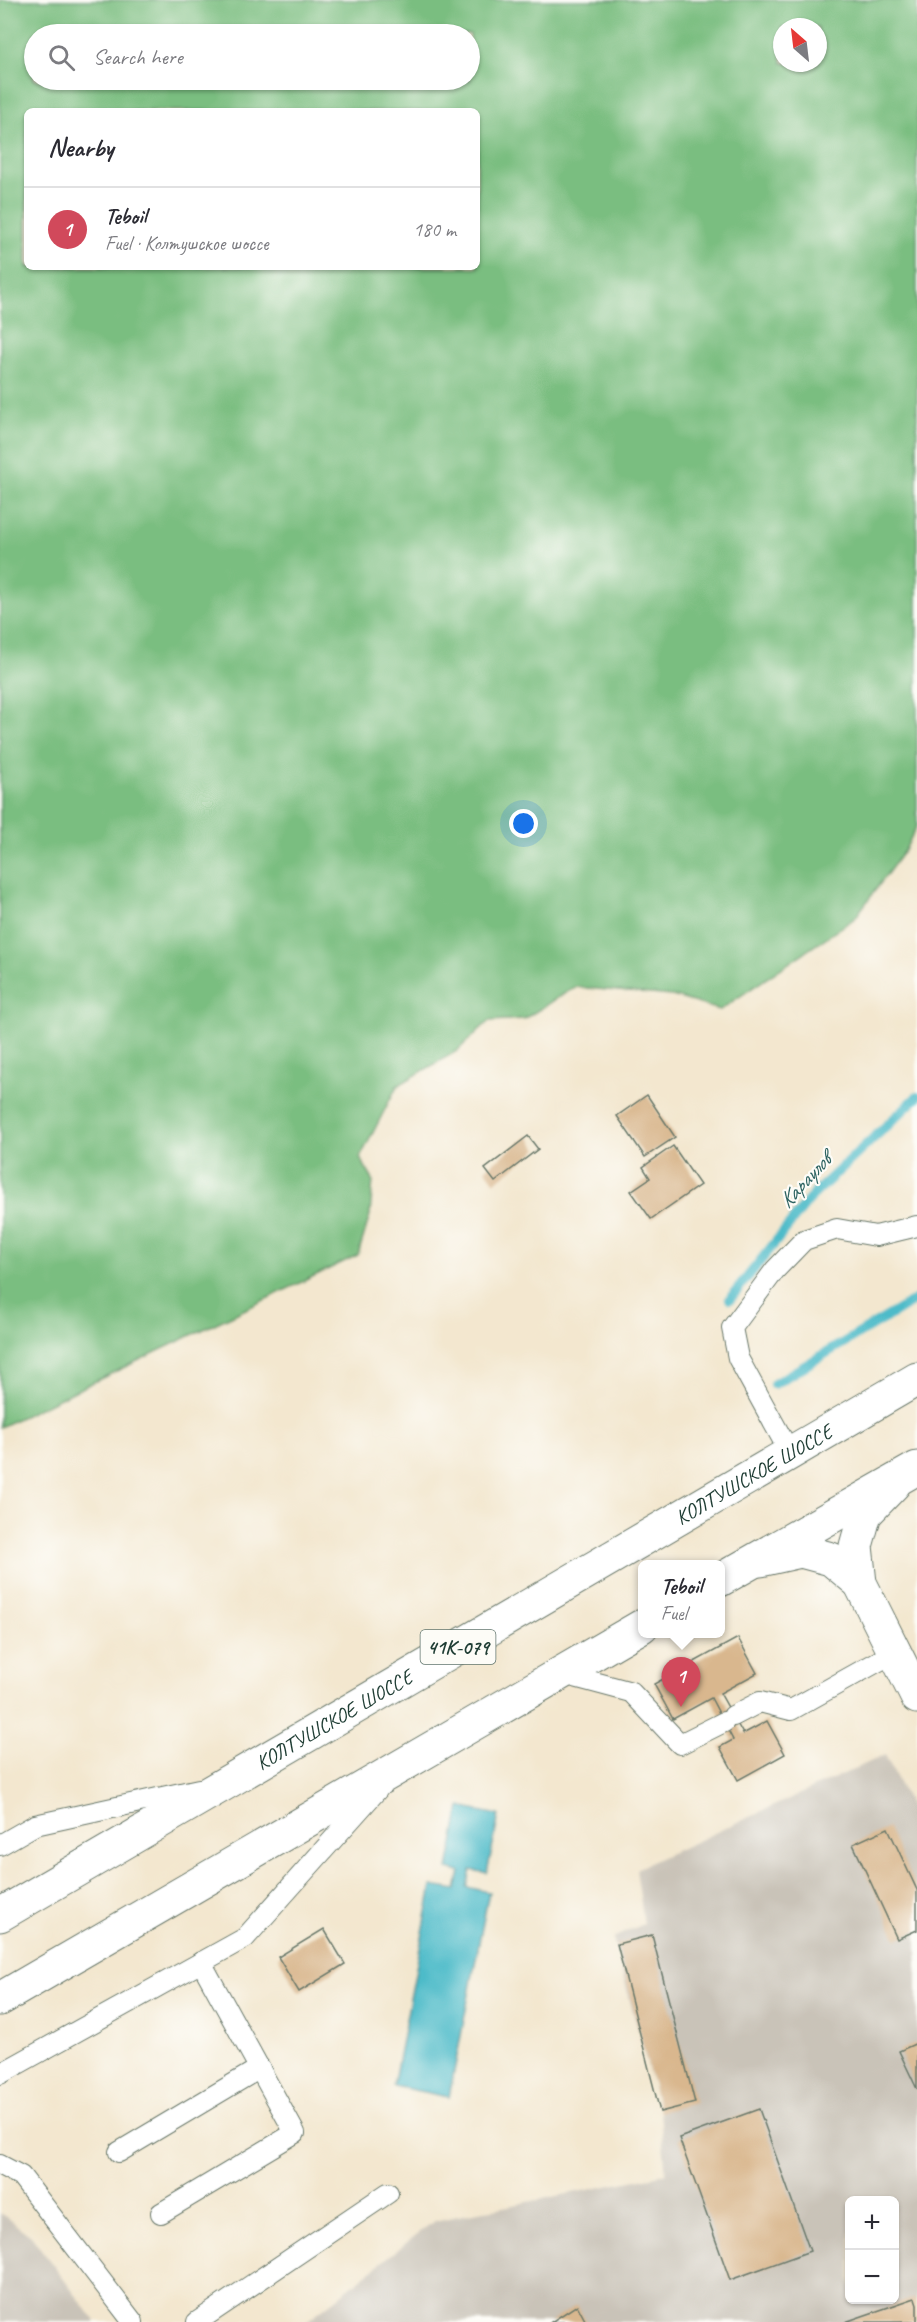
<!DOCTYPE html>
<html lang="en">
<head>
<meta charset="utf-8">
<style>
  body { margin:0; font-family:Caveat,sans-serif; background:#f2f2f3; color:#2b2b33 }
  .controls { position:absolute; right:18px; bottom:18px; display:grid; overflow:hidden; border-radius:9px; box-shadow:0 2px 4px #0004 }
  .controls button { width:54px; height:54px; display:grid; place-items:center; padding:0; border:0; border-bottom:2px solid #e1e1e2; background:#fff; color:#2b2b33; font:30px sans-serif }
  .compass { position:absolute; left:773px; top:18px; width:54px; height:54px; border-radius:50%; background:#fff; box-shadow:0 2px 4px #0004; rotate:332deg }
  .you { position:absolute; left:524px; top:824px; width:21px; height:21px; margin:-15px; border:4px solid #fff; border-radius:50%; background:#1a73e8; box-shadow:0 0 0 9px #1a73e833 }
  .badge { display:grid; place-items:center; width:39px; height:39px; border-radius:50%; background:#d1495b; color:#fff; font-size:20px; font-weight:700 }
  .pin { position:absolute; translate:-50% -50px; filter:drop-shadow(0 2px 3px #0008) }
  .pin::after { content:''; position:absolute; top:32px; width:21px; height:18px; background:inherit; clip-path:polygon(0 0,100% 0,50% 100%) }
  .popup { position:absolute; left:638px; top:1560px; width:87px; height:78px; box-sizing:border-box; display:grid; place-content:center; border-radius:9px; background:#fff; filter:drop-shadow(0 2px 4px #0005); font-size:20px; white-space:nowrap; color:#7c7c81 }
  .popup b { font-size:22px; color:#2b2b33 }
  .popup::after { content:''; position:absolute; left:50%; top:100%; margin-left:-12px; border:12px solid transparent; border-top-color:#fff }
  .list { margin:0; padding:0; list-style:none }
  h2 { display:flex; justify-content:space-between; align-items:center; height:78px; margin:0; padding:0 24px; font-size:26px }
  h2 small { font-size:20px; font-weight:400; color:#7c7c81 }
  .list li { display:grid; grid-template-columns:39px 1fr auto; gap:18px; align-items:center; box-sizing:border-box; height:84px; padding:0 24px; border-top:2px solid #e1e1e2 }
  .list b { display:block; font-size:22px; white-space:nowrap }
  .list p { margin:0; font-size:20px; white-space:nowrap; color:#7c7c81 }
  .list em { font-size:20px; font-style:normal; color:#7c7c81 }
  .icon { flex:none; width:33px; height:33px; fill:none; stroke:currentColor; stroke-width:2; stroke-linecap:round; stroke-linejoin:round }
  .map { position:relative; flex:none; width:917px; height:2322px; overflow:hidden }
  .search { position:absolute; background:#fff; box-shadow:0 2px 4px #0004; left:24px; top:24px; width:456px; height:66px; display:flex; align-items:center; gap:15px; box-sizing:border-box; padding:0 21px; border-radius:33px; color:#7c7c81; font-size:22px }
  .panel { position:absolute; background:#fff; box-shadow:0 2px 4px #0004; left:24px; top:108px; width:456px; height:162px; border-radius:9px }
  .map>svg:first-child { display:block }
</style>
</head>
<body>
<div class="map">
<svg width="917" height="2322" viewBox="0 0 917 2322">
  <rect width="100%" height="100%" fill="#fdfcf7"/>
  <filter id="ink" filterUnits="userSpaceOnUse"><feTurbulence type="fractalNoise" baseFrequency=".0167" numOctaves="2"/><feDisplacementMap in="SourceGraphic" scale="12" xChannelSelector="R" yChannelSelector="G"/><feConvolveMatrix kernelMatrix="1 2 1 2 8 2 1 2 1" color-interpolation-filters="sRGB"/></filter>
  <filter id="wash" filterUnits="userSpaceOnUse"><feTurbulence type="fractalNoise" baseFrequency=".008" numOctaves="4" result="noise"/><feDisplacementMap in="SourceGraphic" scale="24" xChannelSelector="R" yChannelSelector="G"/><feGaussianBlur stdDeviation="1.35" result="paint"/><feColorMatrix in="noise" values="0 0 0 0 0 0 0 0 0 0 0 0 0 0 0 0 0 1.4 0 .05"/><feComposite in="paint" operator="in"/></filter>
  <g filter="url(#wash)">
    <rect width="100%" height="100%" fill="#f3e7cf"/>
    <g fill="#c9c3b8" fill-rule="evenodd">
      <path d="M885,1755L917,1819V2322H306L434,2221L666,2174L660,2112L613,1938L644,1924L636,1869ZM850,2200H894V2300H850Z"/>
      <path d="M0,2213L31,2236L96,2322H0Z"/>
    </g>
    <path fill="#7abe80" stroke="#4c7e5a" stroke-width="1.5" fill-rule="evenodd" d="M0,0H917V825L906,848L855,918L720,1010L672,996L575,987L524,1019L489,1021L457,1051L397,1086L360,1158L373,1180L370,1215L358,1255L0,1427ZM782,27H818V63H782ZM34,34H470V80H34ZM27,111H477V267H27Z"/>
    <path fill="#4ebbc9" stroke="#367c7e" stroke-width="1.5" d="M460,1807L499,1815L487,1873L471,1870L467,1887L489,1892L449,2097L393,2086L432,1886L456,1890L460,1872L448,1869Z"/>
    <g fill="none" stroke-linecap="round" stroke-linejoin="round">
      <g stroke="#4ebbc9" stroke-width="10">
        <path d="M730,1299L813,1195L917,1097"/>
        <path d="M774,1384L917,1299"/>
      </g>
    </g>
    <g id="blocks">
      <g fill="#d9b78e">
        <path d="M647,1095L675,1137L645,1157L617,1116Z"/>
        <path d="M528,1136L538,1149L495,1182L485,1169Z"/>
        <path d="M673,1146L700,1185L651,1219L631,1191L650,1178L643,1167Z"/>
        <path d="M738,1638L757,1673L720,1693L743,1734L767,1721L785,1754L738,1780L720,1747L733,1740L711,1698L673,1719L654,1684Z"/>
        <path d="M888,1828L917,1890V1930L897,1939L853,1844Z"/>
        <path d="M324,1929L345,1964L299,1992L278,1957Z"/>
        <path d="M652,1935L695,2103L660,2112L617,1944Z"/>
        <path d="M917,2043V2089L899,2051Z"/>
        <path d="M759,2109L810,2251L730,2280L679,2138Z"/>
        <path d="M915,2298L917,2304V2322H845Z"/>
        <path d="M577,2305L586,2322H551Z"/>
      </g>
    </g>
  </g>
  <g filter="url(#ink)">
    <use href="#blocks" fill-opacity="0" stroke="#69786a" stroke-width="1.5"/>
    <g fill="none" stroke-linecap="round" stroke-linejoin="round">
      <defs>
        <g id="lane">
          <path d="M790,1453L738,1358L732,1328L775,1270L804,1240L837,1229L876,1236L917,1226"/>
          <path d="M560,1673L631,1692L680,1744L724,1722"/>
          <path d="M733,1716L760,1702L791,1710L895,1652"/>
          <path d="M0,1845L35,1825L199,1789"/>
          <path d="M0,2074L245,1938L378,1789"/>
          <path d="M119,2152L260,2068"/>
          <path d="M0,2165L21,2176L133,2322"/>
          <path d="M161,2213L295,2133L201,1962"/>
          <path d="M197,2322L388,2193"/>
        </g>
        <g id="secondary">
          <path d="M894,1484L865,1514L856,1546L860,1583L917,1697"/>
          <path d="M761,1560L801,1551L831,1559L860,1583"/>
        </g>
        <g id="primary">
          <path d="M720,1580L917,1468"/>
          <path id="s1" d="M0,1915L917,1379"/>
          <path d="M0,1999L642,1626"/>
        </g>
      </defs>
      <use href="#lane" stroke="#69786a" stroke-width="22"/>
      <use href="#secondary" stroke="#69786a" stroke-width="35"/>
      <use href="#primary" stroke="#69786a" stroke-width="35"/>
      <use href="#lane" stroke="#fff" stroke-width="20"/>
      <use href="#secondary" stroke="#fff" stroke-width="33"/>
      <use href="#primary" stroke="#fff" stroke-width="33"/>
    </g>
  </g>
  <g text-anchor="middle" stroke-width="4.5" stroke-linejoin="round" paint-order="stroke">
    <rect fill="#fdfcf7" stroke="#62766e" stroke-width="1.5" x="420.5" y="1630" width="75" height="34" rx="4.5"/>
    <g font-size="20" font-weight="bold" fill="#1f3d34">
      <text x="458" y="1654">41К-079</text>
    </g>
    <g font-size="21" fill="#1f3d34" stroke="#fdfcf7">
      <text dy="7" stroke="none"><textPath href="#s1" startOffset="873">КОЛТУШСКОЕ ШОССЕ</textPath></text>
      <text dy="7" stroke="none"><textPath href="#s1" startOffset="387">КОЛТУШСКОЕ ШОССЕ</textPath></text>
    </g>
    <g font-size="22" font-style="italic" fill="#2d6361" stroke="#fdfcf7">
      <text transform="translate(804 1180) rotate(-47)" y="8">Караулов</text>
    </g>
  </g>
</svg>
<div class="controls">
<button>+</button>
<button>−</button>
</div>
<svg class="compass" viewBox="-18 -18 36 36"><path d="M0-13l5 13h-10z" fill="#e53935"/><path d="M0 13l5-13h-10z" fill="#7c7c81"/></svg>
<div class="you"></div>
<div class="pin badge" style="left:681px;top:1707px">1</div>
<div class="popup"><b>Teboil</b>Fuel</div>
<div class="search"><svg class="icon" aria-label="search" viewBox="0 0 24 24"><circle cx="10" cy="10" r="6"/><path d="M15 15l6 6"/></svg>Search here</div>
<section class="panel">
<h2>Nearby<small></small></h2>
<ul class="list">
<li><span class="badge">1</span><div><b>Teboil</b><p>Fuel · Колтушское шоссе</p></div><em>180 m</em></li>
</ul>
</section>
</div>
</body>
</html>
